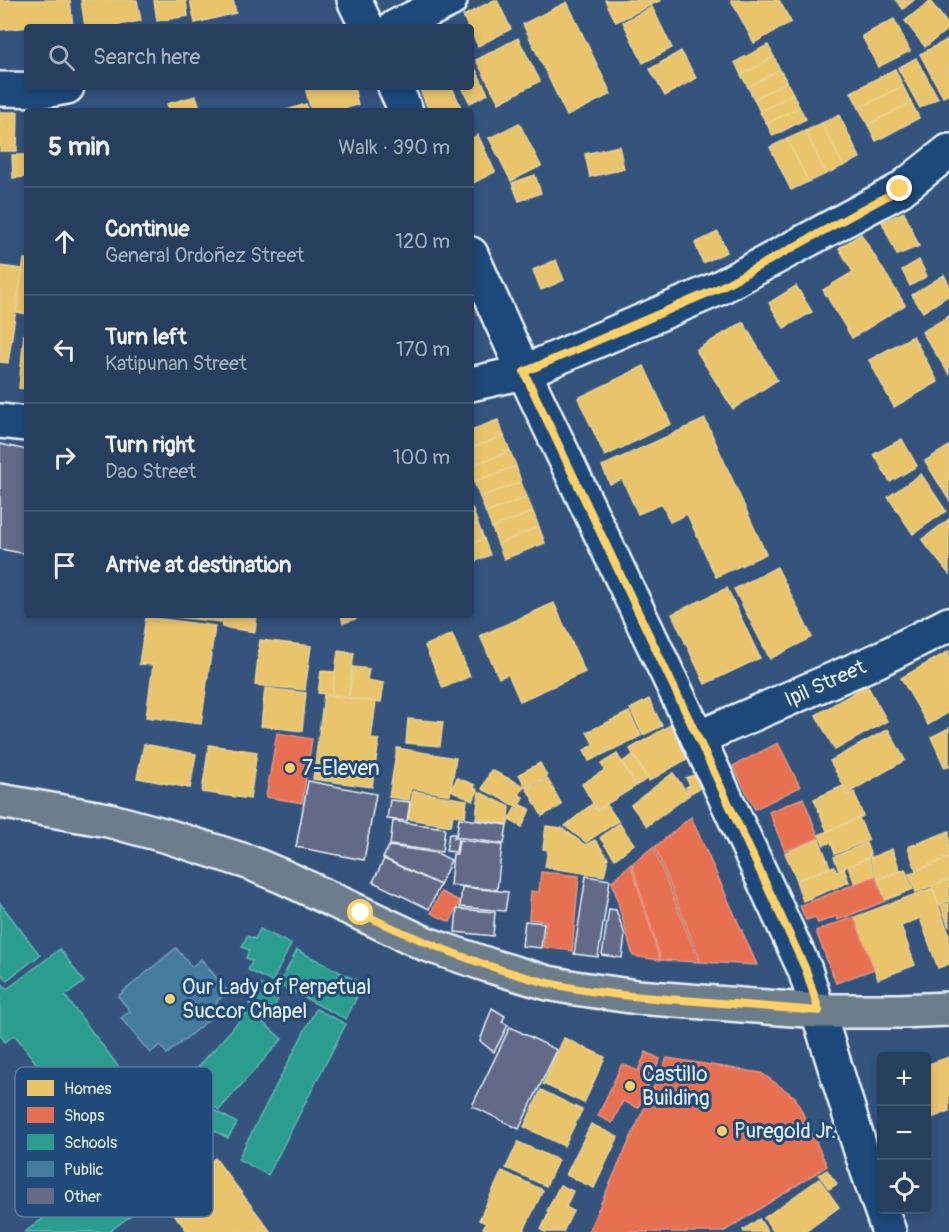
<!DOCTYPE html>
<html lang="en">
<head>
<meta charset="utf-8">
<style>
  body { margin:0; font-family:Pangolin,sans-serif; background:#2f4664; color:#f1f3f6 }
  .controls { position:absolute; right:18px; bottom:18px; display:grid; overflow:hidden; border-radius:6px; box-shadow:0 3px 9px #0003 }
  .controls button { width:54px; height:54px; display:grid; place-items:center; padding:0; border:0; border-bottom:2px solid #435873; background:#273f5e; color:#f1f3f6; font:30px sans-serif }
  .stop { position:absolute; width:18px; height:18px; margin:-14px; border:4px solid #ffd166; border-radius:50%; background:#fff }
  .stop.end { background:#ffd166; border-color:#fff; box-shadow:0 2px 6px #0008 }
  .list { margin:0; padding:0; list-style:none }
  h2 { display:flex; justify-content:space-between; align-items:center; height:78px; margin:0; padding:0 24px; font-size:26px }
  h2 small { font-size:20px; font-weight:400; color:#a4afbc }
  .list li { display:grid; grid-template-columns:39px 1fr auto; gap:18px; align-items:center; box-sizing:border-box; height:108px; padding:0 24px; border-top:2px solid #435873 }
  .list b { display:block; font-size:22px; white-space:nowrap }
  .list p { margin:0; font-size:20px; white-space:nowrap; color:#a4afbc }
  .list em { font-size:20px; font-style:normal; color:#a4afbc }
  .icon { flex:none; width:33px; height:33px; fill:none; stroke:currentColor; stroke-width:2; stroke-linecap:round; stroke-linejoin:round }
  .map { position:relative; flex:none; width:949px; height:1232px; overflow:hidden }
  .search { position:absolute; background:#273f5e; box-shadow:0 3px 9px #0003; left:24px; top:24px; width:450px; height:66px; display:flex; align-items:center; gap:15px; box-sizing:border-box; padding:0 21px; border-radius:6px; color:#a4afbc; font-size:22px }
  .panel { position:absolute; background:#273f5e; box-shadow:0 3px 9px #0003; left:24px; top:108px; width:450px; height:510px; border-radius:6px }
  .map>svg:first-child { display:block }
</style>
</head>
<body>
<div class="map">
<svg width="949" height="1232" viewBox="0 0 949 1232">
  <rect width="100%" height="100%" fill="#34547e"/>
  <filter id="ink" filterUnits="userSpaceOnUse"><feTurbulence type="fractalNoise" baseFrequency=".0167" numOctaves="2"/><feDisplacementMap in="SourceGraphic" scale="12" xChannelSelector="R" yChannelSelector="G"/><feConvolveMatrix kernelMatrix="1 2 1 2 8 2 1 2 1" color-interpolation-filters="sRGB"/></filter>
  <g filter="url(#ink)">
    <g fill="#e9c46a" stroke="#e9d295" stroke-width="1.5">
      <path d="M0,0H70L73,27L40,26L0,30Z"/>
      <path d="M81,0H137L141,21L107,27H85Z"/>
      <path d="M154,0H186L188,16L157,21Z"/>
      <path d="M190,0H233L236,13L195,23Z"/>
      <path d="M494,0H497L511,29L478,46L471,32V27H468L463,16Z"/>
      <path d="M605,0H661L616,22Z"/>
      <path d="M731,0H779L791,22L754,43Z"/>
      <path d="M896,0H914L903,9Z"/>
      <path d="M930,1L949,26V28L925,47L905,21Z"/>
      <path d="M567,2L611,94L567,116L523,24Z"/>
      <path d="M652,7L672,48L643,63L623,22Z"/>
      <path d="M894,19L910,51L878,67L862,36Z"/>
      <path d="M518,38L540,81L499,103L476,60Z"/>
      <path d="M949,39V94L943,97L920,54Z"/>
      <path d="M768,45L774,57L741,75L735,62Z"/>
      <path d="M681,51L696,78L665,96L650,69Z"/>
      <path d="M774,57L780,70L748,87L741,75Z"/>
      <path d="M916,58L938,98L920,108L898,68Z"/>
      <path d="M471,60L488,94L470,103L462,87H471Z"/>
      <path d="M895,69L903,86L859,108L851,92Z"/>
      <path d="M780,70L787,82L754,99L748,87Z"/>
      <path d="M787,82L793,94L760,112L754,99Z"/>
      <path d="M903,86L911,102L868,125L859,108Z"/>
      <path d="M305,87H354L358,105L333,111H311Z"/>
      <path d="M419,87H452L462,110L429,111Z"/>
      <path d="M793,94L799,107L767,124L760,112Z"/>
      <path d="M196,96L200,108L191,111H169L167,104Z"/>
      <path d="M911,102L919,118L876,141L868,125Z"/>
      <path d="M306,104L308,111H284Z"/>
      <path d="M799,107L806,119L773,136L767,124Z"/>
      <path d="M0,112H18L17,151H0Z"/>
      <path d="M839,115L860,158L843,166L822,123Z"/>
      <path d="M519,123L541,166L511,181L489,138Z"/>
      <path d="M822,123L843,166L826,174L805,131Z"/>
      <path d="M805,131L826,174L808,182L787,139Z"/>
      <path d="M478,135L495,172L471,184V139Z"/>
      <path d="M787,139L808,182L791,190L770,147Z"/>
      <path d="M619,146L624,169L590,177L585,154Z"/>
      <path d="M12,155H27V177L13,178Z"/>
      <path d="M535,175L541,193L519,201L512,183Z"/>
      <path d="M904,212L919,246L897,255L882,222Z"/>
      <path d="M718,232L727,252L703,263L695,243Z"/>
      <path d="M861,234L905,305L852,338L823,290L853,272L839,248Z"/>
      <path d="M24,259H27V314L16,312Z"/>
      <path d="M556,260L564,280L541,290L533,270Z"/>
      <path d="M919,260L927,276L910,286L902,270Z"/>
      <path d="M0,266L22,269L8,363L0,362Z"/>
      <path d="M944,275L949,284V295L923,312L912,295Z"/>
      <path d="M796,286L812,312L784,328L769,303Z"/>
      <path d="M949,316V374L922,332Z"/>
      <path d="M743,322L777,380L733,409L696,350Z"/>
      <path d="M24,333H27V389L19,388Z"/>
      <path d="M913,336L938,382L894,407L869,360Z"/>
      <path d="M644,366L671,424L605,456L578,398Z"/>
      <path d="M705,419L766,554L716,577L687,514L670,522L662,504L638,514L622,479L610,484L602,466Z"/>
      <path d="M498,420L504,436L471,448V430Z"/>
      <path d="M504,436L510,451L471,466V448Z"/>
      <path d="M902,439L917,466L890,482L874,454Z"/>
      <path d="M949,446V500L925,461Z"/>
      <path d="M510,451L516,466L474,482L471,473V466Z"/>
      <path d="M516,466L521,482L480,497L474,482Z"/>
      <path d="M921,474L946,511L913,534L888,497Z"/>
      <path d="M521,482L527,497L486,513L480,497Z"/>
      <path d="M527,497L533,512L492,528L486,513Z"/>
      <path d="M472,508L478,524L471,527V509Z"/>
      <path d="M533,512L539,527L498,544L492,528Z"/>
      <path d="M949,519V574L922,540Z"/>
      <path d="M478,524L484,539L471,544V527Z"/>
      <path d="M539,527L545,543L504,559L498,544Z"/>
      <path d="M484,539L490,555L471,563V544Z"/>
      <path d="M777,567L812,637L770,659L734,589Z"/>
      <path d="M727,588L760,658L705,684L672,614Z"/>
      <path d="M554,603L585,672L520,701L508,674L499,678L480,636Z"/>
      <path d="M176,615H222L221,622L176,617Z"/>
      <path d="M224,615H257L255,632L222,627Z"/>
      <path d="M341,615H368L343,623Z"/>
      <path d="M146,617L215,626L201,724L146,717L153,665L139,664Z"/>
      <path d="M452,634L470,676L443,688L425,646Z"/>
      <path d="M260,640L311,646L305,690L255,685Z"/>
      <path d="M338,651L354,653L348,697L332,695Z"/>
      <path d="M949,651V712L928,725L901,678Z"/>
      <path d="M353,667L369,669L367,680L384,683L381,702L349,698Z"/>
      <path d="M321,671L335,672L332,695L318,693Z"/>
      <path d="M867,685L887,721L835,750L816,715Z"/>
      <path d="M265,688L306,693L302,731L261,726Z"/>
      <path d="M324,695L376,702L371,739L379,740L372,787L313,779Z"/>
      <path d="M649,699L662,726L643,735L630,709Z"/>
      <path d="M629,712L641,736L589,761L584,750L594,745L587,732Z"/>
      <path d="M408,719L443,722L440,746L406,743Z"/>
      <path d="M672,724L692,756L649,781L630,749Z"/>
      <path d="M949,728V766L945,768L931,737Z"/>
      <path d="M888,729L905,760L848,793L830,761Z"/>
      <path d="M144,744L196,754L190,788L137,778Z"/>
      <path d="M209,745L257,752L250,799L202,792Z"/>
      <path d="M397,748L456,758L450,795L411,788L409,800L389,797Z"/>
      <path d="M617,754L636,786L597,810L582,784L605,770L601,764Z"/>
      <path d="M633,755L647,779L637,785L622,762Z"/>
      <path d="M540,763L547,776L526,788L519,774Z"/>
      <path d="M491,770L524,786L519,795L523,797L518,807L482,789Z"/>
      <path d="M673,773L689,795L647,826L631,805Z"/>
      <path d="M694,775L700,788L689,794L686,787L690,785L686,778Z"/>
      <path d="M457,778L475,785L474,788L478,790L473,801L451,790Z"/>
      <path d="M547,778L562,805L542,816L527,789Z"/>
      <path d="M843,786L847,795L854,792L863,816L827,831L814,799Z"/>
      <path d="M413,791L467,800L465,817L453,815L451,826L408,819Z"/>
      <path d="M479,792L510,807L508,824L476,819Z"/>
      <path d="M592,804L598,811L607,805L618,821L586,842L565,826Z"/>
      <path d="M521,805L530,809L522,827L509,820L515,808L518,809Z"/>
      <path d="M859,818L869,840L835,854L831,842L824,845L819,835Z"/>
      <path d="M619,823L634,844L615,859L600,838Z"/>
      <path d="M546,826L562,828L585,845L595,840L608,858L604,876L545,867L548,850L543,849Z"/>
      <path d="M949,831V857L916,870L908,847Z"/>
      <path d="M819,839L830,867L797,880L785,853Z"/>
      <path d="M866,843L871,856L839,870L834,857Z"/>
      <path d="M892,849L900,870L878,879L870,858Z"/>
      <path d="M868,858L875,875L855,884L848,866Z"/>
      <path d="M949,858V879L916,892L909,874Z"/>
      <path d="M834,866L837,872L844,869L849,882L803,901L796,881Z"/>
      <path d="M905,869L913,889L886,900L878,880Z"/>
      <path d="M949,880V901L939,905L932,886Z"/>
      <path d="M932,888L949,934V964L938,968L920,918L901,926L915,965L878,979L855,917Z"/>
      <path d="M949,903V927L941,906Z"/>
      <path d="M564,1038L605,1057L584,1103L543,1084Z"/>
      <path d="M949,1057V1111L929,1119L926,1113V1065Z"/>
      <path d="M541,1090L582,1110L564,1146L524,1127Z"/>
      <path d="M591,1124L618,1137L594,1188L566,1175Z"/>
      <path d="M518,1142L558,1160L546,1186L506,1168Z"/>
      <path d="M215,1158L271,1232H186L187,1231L162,1198Z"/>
      <path d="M827,1170L837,1184L829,1189L819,1175Z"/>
      <path d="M502,1171L543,1190L523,1232H493L483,1228L486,1223L479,1220Z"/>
      <path d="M819,1179L839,1207L805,1232H774L764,1218Z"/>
      <path d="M560,1185L573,1191L566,1207L573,1211L563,1232H545L541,1230L549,1212L547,1211Z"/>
      <path d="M759,1219L768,1232H744L743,1230Z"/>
    </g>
    <g fill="#e76f51" stroke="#e79683" stroke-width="1.5">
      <path d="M277,733L312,739L302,803L266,797Z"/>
      <path d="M778,743L800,787L755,809L733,766Z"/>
      <path d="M803,798L819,838L785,851L769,812Z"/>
      <path d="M691,817L757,965L701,962L655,847Z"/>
      <path d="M653,847L699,962L661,960L632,864Z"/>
      <path d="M631,864L660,960L633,956L612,881Z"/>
      <path d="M541,872L579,876L572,951L543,947L546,921L529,919L531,891L539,892Z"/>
      <path d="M875,876L885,901L838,920L837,916L818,923L815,917L806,920L800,906Z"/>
      <path d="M441,892L460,901L450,922L431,913Z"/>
      <path d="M854,917L874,969L836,983L816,931Z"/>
      <path d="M646,1052L660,1059L638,1108L623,1101L612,1123L598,1116L622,1064L638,1071Z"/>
      <path d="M667,1058L761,1073L795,1097L827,1166L723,1232H588Z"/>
    </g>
    <g fill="#2a9d8f" stroke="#63b6ae" stroke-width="1.5">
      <path d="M0,903L40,955L7,980L0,972Z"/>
      <path d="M260,929L291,944L272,982L248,970L252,961L246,958L249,950L242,947L247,936L255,939Z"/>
      <path d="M60,949L84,982L65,996L168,1132L186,1119L212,1153L109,1232H25L69,1199L60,1187L90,1163L99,1176L113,1166L15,1035L5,1042L0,1035V981L7,989Z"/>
      <path d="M297,950L363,984L346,1019L279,985Z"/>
      <path d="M258,983L280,994L271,1014L249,1004Z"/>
      <path d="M316,1009L346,1024L268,1175L238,1159Z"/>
      <path d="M249,1010L282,1039L219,1110L184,1083Z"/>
      <path d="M187,1095L237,1123L228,1138L178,1111Z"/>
    </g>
    <path fill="#457b9d" stroke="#769eb8" stroke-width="1.5" d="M176,948L192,967L201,959L228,992L216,1002L222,1009L167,1054L160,1045L150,1053L121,1018L130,1011L118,996Z"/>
    <g fill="#646b88" stroke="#e8f1f8" stroke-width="1.5">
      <path d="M0,444L27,450V554L0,549Z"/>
      <path d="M308,781L376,794L364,860L296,847Z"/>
      <path d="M390,800L410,802L407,821L387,819Z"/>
      <path d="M459,818L507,825L504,844L456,837Z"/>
      <path d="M393,821L445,828L442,852L390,845Z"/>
      <path d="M449,834H455L454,838H458L456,852L446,851Z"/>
      <path d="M459,840L502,845L497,890L450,885L453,854H457Z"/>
      <path d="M389,846L437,853L451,860L440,885L383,858Z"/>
      <path d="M384,859L440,885L429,909L373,882Z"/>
      <path d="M586,876L610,880L598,957L574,954Z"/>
      <path d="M462,887L508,892L505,911L460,907Z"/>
      <path d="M457,909L495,912L493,936L455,932Z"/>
      <path d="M609,909L616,910L625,935L622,958L602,955Z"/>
      <path d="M525,921L544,923L541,948L522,946Z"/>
      <path d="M492,1008L505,1016L502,1022L508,1025L494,1052L480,1041Z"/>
      <path d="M510,1027L557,1050L519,1129L472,1106Z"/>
    </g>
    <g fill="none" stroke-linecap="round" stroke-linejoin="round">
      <defs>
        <g id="minor">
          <path d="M354,0L367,27"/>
          <path d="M395,27L450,0"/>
          <path d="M395,87L406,111"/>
          <path d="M0,89L49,90L67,87"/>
          <path d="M471,254L524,372L698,738L805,970L862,1154L889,1232"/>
          <path d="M471,384L524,372L717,289L900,190L949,151"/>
          <path d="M0,421L27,424"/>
          <path d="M698,738L876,661L949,624"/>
        </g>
        <path id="major" d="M0,801L108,820L167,836L248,862L284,877L426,944L494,967L548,983L575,988L637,997L819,1011H899L949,1009"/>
      </defs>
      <use href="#minor" stroke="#e8f1f8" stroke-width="38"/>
      <use href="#major" stroke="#e8f1f8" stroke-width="38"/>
      <use href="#minor" stroke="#1f4a7a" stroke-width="33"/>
      <use href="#major" stroke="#6c7d8c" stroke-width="33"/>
    </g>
  </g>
  <g fill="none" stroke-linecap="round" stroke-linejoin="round" filter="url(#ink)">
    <path stroke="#ffd166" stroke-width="8" d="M361,913C421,942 483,967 548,983C596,994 647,998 696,1001C737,1004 778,1008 819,1011L806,970L698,738L524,372L717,289L900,189"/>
  </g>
  <g fill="#ffd166" stroke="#1f4a7a" stroke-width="2">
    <circle cx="290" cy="768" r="6"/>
    <circle cx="170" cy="999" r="6"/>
    <circle cx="630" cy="1086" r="6"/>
    <circle cx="722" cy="1131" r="6"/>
  </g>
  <g text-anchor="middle" stroke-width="6" stroke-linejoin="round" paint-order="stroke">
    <g font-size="21" fill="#e8f1f8" stroke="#1f4a7a">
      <text transform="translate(825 683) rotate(-24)" y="7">Ipil Street</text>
    </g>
    <g font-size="21" fill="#e8f1f8" stroke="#1f4a7a" text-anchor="start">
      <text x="302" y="775">7-Eleven</text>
      <text x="182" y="994">Our Lady of Perpetual<tspan x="182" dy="24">Succor Chapel</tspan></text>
      <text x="642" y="1081">Castillo<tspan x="642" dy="24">Building</tspan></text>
      <text x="734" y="1138">Puregold Jr.</text>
    </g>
  </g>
  <rect x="15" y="1067" width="198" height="150" rx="9" fill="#1f4a7a" stroke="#5b7ca0" stroke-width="1.5"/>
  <rect x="27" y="1080" width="27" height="16" fill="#e9c46a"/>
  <rect x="27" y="1107" width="27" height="16" fill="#e76f51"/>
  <rect x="27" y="1134" width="27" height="16" fill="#2a9d8f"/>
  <rect x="27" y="1161" width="27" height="16" fill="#457b9d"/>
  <rect x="27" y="1188" width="27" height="16" fill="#646b88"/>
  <g font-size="16" fill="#e8f1f8">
    <text x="64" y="1094">Homes</text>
    <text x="64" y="1121">Shops</text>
    <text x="64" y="1148">Schools</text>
    <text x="64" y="1175">Public</text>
    <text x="64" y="1202">Other</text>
  </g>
</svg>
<div class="controls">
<button>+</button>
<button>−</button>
<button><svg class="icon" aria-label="locate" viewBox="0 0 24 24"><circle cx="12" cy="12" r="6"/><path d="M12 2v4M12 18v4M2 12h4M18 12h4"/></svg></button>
</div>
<div class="stop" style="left:361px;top:913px"></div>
<div class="stop end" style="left:900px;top:189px"></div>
<div class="search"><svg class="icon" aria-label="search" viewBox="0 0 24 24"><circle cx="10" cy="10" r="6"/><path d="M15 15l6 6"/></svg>Search here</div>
<section class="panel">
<h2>5 min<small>Walk · 390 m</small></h2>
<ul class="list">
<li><svg class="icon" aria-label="ahead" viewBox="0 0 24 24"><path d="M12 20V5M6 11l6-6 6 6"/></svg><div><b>Continue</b><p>General Ordoñez Street</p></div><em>120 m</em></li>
<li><svg class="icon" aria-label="left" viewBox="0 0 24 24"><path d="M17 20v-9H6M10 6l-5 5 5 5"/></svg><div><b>Turn left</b><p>Katipunan Street</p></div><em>170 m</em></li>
<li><svg class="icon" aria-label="right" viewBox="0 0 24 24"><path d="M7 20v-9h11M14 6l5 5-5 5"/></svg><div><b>Turn right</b><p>Dao Street</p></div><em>100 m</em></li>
<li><svg class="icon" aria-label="arrive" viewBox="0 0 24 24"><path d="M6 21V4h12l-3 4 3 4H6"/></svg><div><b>Arrive at destination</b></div></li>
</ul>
</section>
</div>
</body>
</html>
